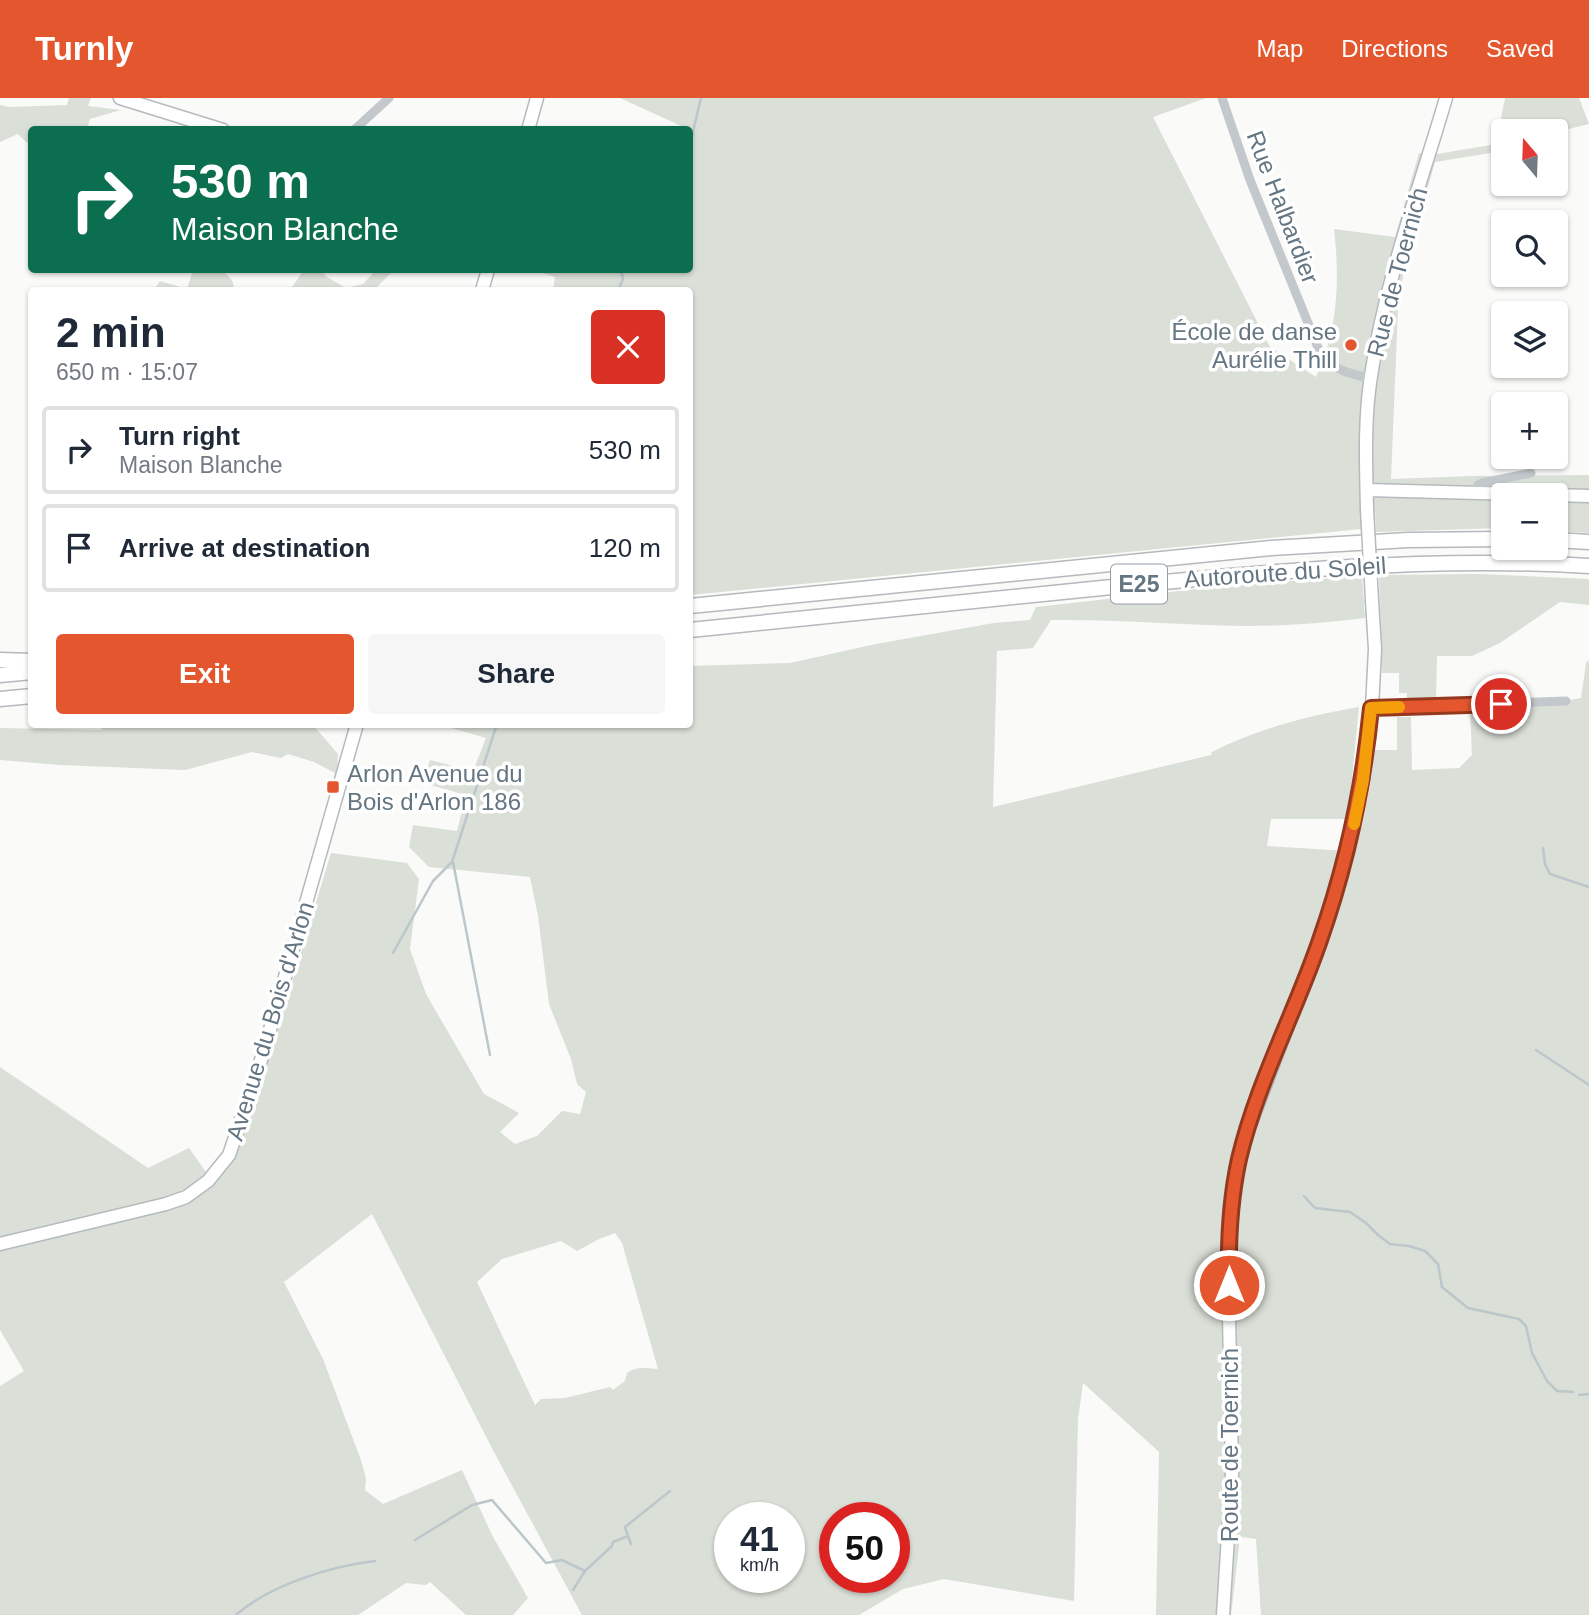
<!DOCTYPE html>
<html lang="en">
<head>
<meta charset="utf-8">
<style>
	:root { --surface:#fff; --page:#f6f6f7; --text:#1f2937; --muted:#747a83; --line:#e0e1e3; --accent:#e4572e }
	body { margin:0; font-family:Arial,sans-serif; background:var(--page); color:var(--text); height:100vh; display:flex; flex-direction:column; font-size:26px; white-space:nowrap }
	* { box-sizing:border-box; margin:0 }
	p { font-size:23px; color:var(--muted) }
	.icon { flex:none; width:38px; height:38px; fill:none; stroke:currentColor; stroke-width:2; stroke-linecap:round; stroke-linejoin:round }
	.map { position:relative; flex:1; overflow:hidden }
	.sheet { position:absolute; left:28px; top:189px; width:665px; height:441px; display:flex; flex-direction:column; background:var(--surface); border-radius:7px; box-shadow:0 2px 5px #0004 }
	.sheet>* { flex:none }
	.guide { position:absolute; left:28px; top:28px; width:665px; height:147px; border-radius:7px; box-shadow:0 2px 5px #0004; background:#0b6e4f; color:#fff; overflow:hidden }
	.needle { width:46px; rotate:341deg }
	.tools { position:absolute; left:1491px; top:21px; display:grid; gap:14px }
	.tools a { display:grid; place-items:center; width:77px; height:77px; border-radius:7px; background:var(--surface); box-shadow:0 2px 5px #0004; font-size:35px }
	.speed { position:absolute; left:714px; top:1404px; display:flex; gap:14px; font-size:35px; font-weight:700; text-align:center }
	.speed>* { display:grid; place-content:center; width:91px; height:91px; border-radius:50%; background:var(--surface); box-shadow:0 2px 5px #0004; line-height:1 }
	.speed small { font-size:18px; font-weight:400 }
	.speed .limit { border:10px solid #d22; background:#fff; color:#111 }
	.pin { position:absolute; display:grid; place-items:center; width:60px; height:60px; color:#fff; margin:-30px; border:4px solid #fff; border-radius:50%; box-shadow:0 2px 7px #0007 }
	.me { position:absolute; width:77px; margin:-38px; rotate:0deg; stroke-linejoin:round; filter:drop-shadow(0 0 5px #0008) }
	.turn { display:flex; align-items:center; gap:24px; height:147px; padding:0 28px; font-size:32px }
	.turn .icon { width:91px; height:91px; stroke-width:2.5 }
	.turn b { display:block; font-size:49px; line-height:60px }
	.round { display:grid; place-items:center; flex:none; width:74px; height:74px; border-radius:7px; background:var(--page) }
	.headline { display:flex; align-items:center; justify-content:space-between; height:119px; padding:0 28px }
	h1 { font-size:42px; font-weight:600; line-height:52px }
	.cta { display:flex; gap:14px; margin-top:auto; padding:14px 28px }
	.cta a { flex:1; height:80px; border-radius:7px; background:var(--accent); color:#fff; font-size:28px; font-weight:600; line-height:80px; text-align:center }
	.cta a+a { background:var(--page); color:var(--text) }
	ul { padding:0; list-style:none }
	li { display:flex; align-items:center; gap:21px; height:88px; margin:0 14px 10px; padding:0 14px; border:4px solid var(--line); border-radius:7px }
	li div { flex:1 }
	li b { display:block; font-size:26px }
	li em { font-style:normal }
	header { display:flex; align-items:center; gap:42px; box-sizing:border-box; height:98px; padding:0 35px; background:var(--accent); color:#fff }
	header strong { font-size:33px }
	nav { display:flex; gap:38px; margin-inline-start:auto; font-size:24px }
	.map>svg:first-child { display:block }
</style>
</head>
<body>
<header>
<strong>Turnly</strong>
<nav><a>Map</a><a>Directions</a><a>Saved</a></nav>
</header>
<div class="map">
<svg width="1589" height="1517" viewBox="0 0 1589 1517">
	<rect width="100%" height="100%" fill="#fafaf8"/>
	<path fill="#dadfd7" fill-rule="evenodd" d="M69,0H91L88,8L121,12L90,21L87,31L32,32L31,39L27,45L18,36L0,44V7L10,9L67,7Z
		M620,0H1206L1153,19L1270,249L1316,279C1338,232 1340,182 1334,131L1395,139L1419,55L1437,56L1503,45V53L1435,64L1403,178L1398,210L1391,381L1472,378L1589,377V435L1556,433V397H1503V430L1376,434L1375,412H1361V431L690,497V192H553L555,179L533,172H690V32Z
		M1505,0H1579L1589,26L1556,34L1518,33L1501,20Z
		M193,172H222L232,182L235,192H154L160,183L187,191Z
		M304,172H320L327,179L346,190L363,186L376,172H394L374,192H290Z
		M1480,476L1589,481V507L1560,504L1500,545L1472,558H1437L1436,605H1407V595H1399V575H1382L1379,477Z
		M1362,478L1365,520C1326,525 1286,528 1246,528C1181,527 1117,521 1051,522L1033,550L997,553L993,709L1211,657L1212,654C1259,630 1308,618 1359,609L1348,721H1271L1267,748L1348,753L1291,915L1284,913L1237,1040L1250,1052L1260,1018C1306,898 1359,780 1375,652H1397V619H1411L1412,672L1459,670L1472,657L1470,611L1537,608L1581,600L1586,565L1589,562V1517H1261L1256,1441L1240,1439L1231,1517H1156L1159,1354L1083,1285L1078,1321L1074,1503L944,1481L903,1491L859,1517H582L495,1356L372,1116L284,1184L323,1261L362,1365L366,1381L365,1392L383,1406L462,1372L492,1437L528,1500L513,1517H466L430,1484L426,1487L406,1485L358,1517H0V1288L24,1273L0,1232V1153L128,1121L191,1103L214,1086L235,1061L261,987L331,755L407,765L419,781L410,851L426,896L484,996L519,1015L500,1034L515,1046L537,1038L562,1013L580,1016L586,994L577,986L571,961L549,906L538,818L530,779L429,769L409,749L413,727L457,733L466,697L423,685L430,662L473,673L486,640L441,627L690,626V568L790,565L876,546L994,525L1030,522L1036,509L1223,488ZM615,1135L622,1145L658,1271C646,1270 637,1268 627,1275L625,1283L613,1292L610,1289L565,1300L541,1301L535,1307L477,1184L502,1161L561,1143L577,1153L599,1141ZM730,1419H789V1479H730ZM835,1419H894V1479H835Z
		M105,626L313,627L338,656L337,676L314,664L288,656L281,660L252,654L185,672L60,667L0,662V630L101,632Z
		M0,969L148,1070L189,1050L208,1077L170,1099L0,1140Z"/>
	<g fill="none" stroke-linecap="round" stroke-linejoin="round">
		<path stroke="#bbc7cb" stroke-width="2.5" d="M690,46L701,0
			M618,192L623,181L621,172
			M1543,750L1545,766L1550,776L1589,789
			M453,764L490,957
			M393,855L433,783L452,764L497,626
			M1536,952L1589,987
			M1304,1098L1315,1110L1350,1114L1366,1125L1378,1137L1390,1146L1409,1148L1425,1153L1438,1166L1442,1189L1468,1210L1519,1221L1526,1228L1532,1255L1547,1283L1557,1293L1573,1294
			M1579,1297L1589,1296
			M628,1438L631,1446
			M415,1442L472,1407L492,1402L546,1465L562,1462L585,1473L612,1448L613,1444L628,1438L625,1429L670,1393
			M573,1492L585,1473
			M236,1517C270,1487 331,1468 375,1463"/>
		<defs>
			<path id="major" d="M120,0L223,32
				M528,32L537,0
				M482,192L488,172
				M1367,392L1589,398
				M1367,411C1366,367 1364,322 1371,278C1385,183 1419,92 1446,0
				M0,1146L166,1106L186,1099L208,1083L229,1057L263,956L357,626
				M1223,1517L1232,1376L1228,1163L1232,1099L1244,1043L1320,843L1348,753L1363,682L1372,610L1375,551L1372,503"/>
			<path id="highway" d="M1556,442L1589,444
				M690,508L1271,450L1408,442L1503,441
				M690,532C827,518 964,504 1102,490C1264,474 1426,458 1589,468
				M0,562L32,563
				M0,577L32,574
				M0,601L32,598"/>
		</defs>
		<use href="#major" stroke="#b5babe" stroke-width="15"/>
		<use href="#highway" stroke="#b4b9bd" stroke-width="17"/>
		<path stroke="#c3c8cc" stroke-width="9" d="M1222,0L1250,82L1321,257C1336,273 1350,276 1370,280
			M354,32L389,0
			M1475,395L1478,387L1482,385L1531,375
			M1372,610L1566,603"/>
		<use href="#major" stroke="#fff" stroke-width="12"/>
		<use href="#highway" stroke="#fff" stroke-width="14"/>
		<defs>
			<path id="major-bridge" d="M1367,411L1372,503"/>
		</defs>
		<use href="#major-bridge" stroke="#b5babe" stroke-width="15" stroke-linecap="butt"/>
		<use href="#major-bridge" stroke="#fff" stroke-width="12"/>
	</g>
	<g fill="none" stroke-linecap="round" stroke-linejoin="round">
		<defs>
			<path id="route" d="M1229,1187C1228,1145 1230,1102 1239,1061C1257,985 1295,915 1320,842C1347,765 1363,691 1371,610L1501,606"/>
		</defs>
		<use href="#route" stroke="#94391e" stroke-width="18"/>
		<use href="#route" stroke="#e4572e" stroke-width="12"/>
		<path stroke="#f59e0b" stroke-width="12" d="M1354,726L1363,682L1371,610L1399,609"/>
	</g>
	<g fill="#e4572e" stroke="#fff" stroke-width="2.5">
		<circle cx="1351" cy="247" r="7"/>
		<rect x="326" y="682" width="14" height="14" rx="3.5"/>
	</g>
	<g text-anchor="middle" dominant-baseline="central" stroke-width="7" stroke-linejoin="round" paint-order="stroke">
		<rect fill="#fff" stroke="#939fa8" stroke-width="2" x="1111" y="466.5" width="56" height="39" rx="5"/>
		<g font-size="23" font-weight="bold" fill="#657683">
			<text x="1139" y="486">E25</text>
		</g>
		<g font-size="24" fill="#657683" stroke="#fff">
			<text transform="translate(1283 109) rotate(69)">Rue Halbardier</text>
			<text transform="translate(1397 174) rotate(-75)">Rue de Toernich</text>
			<text transform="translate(1285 474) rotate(-4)">Autoroute du Soleil</text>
			<text transform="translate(270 923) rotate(-73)">Avenue du Bois d'Arlon</text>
			<text transform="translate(1229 1347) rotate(-90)">Route de Toernich</text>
		</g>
		<g font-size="24" fill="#657683" stroke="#fff" text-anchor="end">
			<text x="1337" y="233">École de danse<tspan x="1337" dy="28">Aurélie Thill</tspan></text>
			<text x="347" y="675" text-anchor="start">Arlon Avenue du<tspan x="347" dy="28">Bois d'Arlon 186</tspan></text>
		</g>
	</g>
</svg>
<div class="tools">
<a><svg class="needle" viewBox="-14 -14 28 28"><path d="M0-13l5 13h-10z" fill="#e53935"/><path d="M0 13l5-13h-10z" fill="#747a83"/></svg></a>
<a><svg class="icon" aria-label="search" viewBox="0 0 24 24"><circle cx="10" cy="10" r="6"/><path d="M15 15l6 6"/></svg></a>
<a><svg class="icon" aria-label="layers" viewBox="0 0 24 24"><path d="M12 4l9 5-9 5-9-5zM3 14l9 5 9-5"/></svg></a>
<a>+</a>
<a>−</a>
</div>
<div class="speed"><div>41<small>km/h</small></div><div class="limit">50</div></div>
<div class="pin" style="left:1501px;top:606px;background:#d93025"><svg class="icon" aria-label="arrive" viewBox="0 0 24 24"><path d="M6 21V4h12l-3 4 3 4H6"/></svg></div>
<svg class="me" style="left:1229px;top:1187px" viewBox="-20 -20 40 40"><circle r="17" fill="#e4572e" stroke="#fff" stroke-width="3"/><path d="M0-11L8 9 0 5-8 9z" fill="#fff"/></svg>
<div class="guide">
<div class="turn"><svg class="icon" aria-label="right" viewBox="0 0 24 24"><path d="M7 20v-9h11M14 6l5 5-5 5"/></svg><div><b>530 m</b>Maison Blanche</div></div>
</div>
<section class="sheet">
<div class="headline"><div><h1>2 min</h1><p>650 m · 15:07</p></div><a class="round" style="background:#d93025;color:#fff"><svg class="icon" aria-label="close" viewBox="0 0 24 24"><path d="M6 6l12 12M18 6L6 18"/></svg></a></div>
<ul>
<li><svg class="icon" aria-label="right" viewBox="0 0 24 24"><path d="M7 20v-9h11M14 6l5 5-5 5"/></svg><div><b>Turn right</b><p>Maison Blanche</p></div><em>530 m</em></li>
<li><svg class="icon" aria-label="arrive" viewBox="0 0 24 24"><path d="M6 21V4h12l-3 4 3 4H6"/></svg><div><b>Arrive at destination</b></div><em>120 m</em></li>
</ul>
<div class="cta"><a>Exit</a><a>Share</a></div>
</section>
</div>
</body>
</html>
